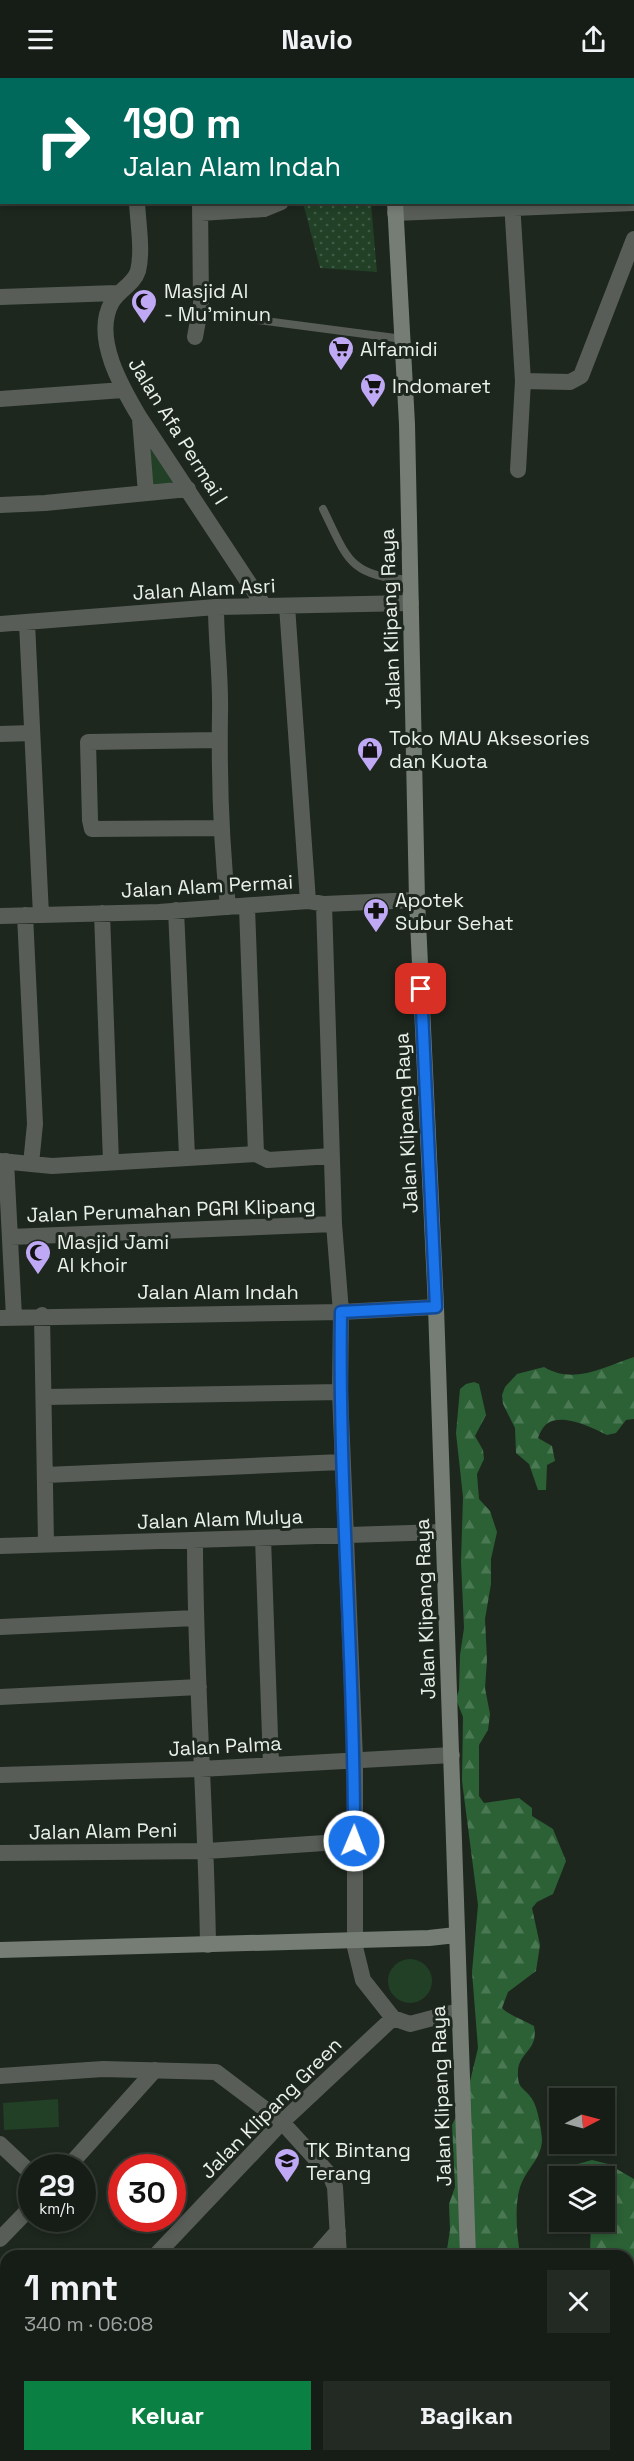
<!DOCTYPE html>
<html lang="id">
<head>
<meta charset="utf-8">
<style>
	:root { --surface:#161d16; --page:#232a23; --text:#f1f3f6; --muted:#9ea2a1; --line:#353b35; --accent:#0b8043 }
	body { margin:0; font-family:"Space Grotesk",sans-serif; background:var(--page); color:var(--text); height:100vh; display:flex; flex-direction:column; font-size:22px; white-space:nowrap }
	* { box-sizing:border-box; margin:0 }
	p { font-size:20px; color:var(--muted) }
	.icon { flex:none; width:33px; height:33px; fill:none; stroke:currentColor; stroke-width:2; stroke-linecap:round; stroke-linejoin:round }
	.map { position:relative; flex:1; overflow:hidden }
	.drawer { position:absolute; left:0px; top:2172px; width:634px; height:212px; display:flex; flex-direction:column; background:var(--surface); border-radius:18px 18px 0 0; box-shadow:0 3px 9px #0003,0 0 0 2px var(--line) }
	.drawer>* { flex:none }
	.top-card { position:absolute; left:0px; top:0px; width:634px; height:126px; box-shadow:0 3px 9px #0003,0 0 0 2px var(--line); background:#00695c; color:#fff; overflow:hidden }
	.needle { width:39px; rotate:84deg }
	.fabs { position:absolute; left:549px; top:2010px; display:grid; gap:12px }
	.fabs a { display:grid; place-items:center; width:66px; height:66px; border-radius:0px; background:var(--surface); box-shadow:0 3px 9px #0003,0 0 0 2px var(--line); font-size:30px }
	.speed { position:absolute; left:18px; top:2076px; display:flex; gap:12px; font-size:30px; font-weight:700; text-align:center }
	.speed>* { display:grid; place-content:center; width:78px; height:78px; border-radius:50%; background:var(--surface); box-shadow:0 3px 9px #0003,0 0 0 2px var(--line); line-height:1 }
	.speed small { font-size:15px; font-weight:400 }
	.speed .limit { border:9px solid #d22; background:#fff; color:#111 }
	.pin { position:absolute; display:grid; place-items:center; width:51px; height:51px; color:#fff; margin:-26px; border-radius:12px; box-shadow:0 3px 9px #0006 }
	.me { position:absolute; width:66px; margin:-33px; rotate:1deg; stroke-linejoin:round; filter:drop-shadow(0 0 4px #0008) }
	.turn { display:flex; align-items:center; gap:21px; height:126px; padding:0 24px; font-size:27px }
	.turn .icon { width:78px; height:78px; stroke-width:2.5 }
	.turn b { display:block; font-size:42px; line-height:51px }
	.round { display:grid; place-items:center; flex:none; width:63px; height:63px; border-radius:0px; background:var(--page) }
	.summary { display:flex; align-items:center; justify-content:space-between; height:102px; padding:0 24px }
	h1 { font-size:36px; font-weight:800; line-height:45px }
	.button { display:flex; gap:12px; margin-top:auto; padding:12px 24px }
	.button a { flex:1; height:69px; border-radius:0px; background:var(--accent); color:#fff; font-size:24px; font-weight:800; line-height:69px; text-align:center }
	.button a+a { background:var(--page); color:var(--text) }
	header { display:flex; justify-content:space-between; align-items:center; height:78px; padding:0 24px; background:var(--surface); font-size:27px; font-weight:800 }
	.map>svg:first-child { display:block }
</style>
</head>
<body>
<header><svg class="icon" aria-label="menu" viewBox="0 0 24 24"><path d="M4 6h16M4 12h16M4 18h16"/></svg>Navio<svg class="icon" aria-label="share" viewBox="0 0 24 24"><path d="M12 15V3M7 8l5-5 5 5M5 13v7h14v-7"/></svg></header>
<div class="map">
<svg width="634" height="2383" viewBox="0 0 634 2383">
	<defs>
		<pattern id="grass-dots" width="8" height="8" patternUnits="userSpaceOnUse" patternTransform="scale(1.5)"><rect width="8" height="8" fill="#214026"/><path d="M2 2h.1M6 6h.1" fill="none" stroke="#415c46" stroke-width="1.8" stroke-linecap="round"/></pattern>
		<pattern id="forest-firs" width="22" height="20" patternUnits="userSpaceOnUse" patternTransform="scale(1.5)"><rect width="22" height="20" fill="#2b6135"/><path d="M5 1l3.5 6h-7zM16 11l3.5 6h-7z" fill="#4a7852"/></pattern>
	</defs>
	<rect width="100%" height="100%" fill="#1d271e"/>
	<path fill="url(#grass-dots)" d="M303,125H371L377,194L320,190Z"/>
	<path fill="url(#forest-firs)" d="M634,1279V1341L626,1342L616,1355L607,1357C594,1350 563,1335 548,1345C543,1348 540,1355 538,1360L552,1368L555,1383L547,1387L546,1412H538L529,1386L516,1375L515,1350L503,1326L502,1317L505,1309L517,1296L544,1289C574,1307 603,1289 634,1279Z
		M474,1304L479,1306L486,1337L475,1358L483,1372L484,1381L477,1396L479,1421L490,1433L497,1454L491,1481V1506L485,1541L487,1582L485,1610L490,1636L488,1652L479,1667V1718L484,1725L519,1720L532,1730V1738L553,1751L566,1783L553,1816L537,1824L532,1830L540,1867L536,1893L508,1914L502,1930C510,1938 524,1942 534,1948C539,1973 518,1974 518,1994C517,2012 525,2009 532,2021C538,2030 541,2050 542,2061C542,2078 530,2088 523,2102C513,2120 517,2157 520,2176L524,2178H446L450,2152L449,2126L455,2109L452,2047L467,2016L478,1970L472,1894L478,1827L462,1703L463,1639L456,1621L459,1612L460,1577L464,1550L461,1484L463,1419L456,1355L460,1311L466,1306Z
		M592,2082L608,2086L634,2101V2383H352L366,2378H628V2178H580L590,2175L591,2144H604V2098H568L567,2094L574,2087Z
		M0,2307L6,2309V2378H211L223,2383H0Z"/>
	<path fill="#214026" d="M145,355L179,407L150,408Z
		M388 1903a22 22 0 1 1 44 0a22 22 0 1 1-44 0Z
		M58,2021L59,2049L4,2052L3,2025Z"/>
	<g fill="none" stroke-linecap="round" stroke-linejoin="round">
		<path stroke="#69716a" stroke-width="3" stroke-dasharray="6 3" stroke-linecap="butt" d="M628,2220L634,2218"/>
		<path stroke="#585d58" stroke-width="8" d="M228,238L403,261
			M323,431C348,482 349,498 410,502"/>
		<path stroke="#585d58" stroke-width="16" d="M23,0V2
			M104,0V2
			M196,0V2
			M511,0V2
			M255,2L285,0
			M633,15H634
			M0,16H2
			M0,118H2
			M137,124C138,146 143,173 138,193C134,206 118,213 112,224C92,259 122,310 140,340L264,528
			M512,124L523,303L518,392
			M200,135L264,131L281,124
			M395,135L634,125
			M0,219L117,215
			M195,259L201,226L200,124
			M523,303L570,304L581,298L634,161
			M0,321L123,312
			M140,341L146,415
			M0,427L45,425L188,411
			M287,528L308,823
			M216,529C216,564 221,600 220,635C219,700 221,764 228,829
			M27,545L41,837
			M0,546L216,529L411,525
			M0,656L32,655
			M218,662L88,664L90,742L92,751L222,750
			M247,829L256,1076
			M176,832L187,1078
			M102,835L111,1084
			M25,837L35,1046L31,1086
			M0,838L159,834L308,823L324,826L417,822
			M0,1083L52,1088L256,1076L268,1082L332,1078
			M6,1083L14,1239
			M10,1159L334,1146
			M42,1237L46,1466
			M0,1240L341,1234L436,1229
			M45,1319L340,1314
			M46,1397L342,1384
			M263,1460L271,1687
			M195,1462C195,1597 206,1732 208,1867
			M0,1468L442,1454
			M0,1549L195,1540
			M0,1619L199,1609
			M0,1697L200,1691L452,1677
			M0,1775L207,1773L354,1763
			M393,1940L410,1946L459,1933
			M0,1998L103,1991L216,1994L282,2044L330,2097L335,2109L339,2178
			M0,2066L32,2096
			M67,2090L155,1992
			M0,2161L32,2128
			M155,2178L282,2044L393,1940L363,1902L355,1869V1681L340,1314L341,1234L334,1146L324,826
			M316,2178L338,2153
			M0,2233L6,2238
			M0,2256L6,2255
			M228,2378L238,2383
			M264,2383L270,2378
			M291,2383L316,2378"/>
		<path stroke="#757d75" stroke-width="16" d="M389,0V2
			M395,124L407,346L417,822L436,1229L468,2178
			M0,1872L429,1860L456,1857
			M474,2378V2383"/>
	</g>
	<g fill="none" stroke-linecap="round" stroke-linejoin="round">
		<defs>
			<path id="route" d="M354,1763C355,1587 338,1411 341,1234L436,1229L421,911"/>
		</defs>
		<use href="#route" stroke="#114b97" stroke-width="15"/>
		<use href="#route" stroke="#1a73e8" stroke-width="10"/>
	</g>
	<defs>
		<symbol id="mosque-pin" viewBox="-11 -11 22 30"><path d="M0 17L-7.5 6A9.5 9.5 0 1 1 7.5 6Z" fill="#bfa8f4" stroke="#1d271e"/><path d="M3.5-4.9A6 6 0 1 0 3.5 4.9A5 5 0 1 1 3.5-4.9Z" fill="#111"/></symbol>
		<symbol id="supermarket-pin" viewBox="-11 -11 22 30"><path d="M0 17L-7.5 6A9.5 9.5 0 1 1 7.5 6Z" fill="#bfa8f4" stroke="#1d271e"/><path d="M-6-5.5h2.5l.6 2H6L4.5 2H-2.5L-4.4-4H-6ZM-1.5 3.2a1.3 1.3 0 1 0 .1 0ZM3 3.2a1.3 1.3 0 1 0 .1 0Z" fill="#111"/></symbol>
		<symbol id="shop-pin" viewBox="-11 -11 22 30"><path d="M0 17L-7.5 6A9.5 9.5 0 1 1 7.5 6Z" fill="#bfa8f4" stroke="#1d271e"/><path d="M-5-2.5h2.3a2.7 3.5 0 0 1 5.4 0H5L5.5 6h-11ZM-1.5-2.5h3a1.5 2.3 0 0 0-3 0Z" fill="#111"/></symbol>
		<symbol id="pharmacy-pin" viewBox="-11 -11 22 30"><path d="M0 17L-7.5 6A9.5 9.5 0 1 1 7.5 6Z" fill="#bfa8f4" stroke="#1d271e"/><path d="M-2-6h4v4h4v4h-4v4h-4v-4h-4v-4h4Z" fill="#111"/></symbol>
		<symbol id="school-pin" viewBox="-11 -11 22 30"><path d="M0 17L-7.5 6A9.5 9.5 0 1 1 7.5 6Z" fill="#bfa8f4" stroke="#1d271e"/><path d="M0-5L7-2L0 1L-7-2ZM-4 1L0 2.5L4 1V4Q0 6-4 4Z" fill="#111"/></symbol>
	</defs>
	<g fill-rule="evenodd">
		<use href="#mosque-pin" x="129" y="209" width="30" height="40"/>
		<use href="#supermarket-pin" x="326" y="256" width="30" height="40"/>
		<use href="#supermarket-pin" x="358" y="293" width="30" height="40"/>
		<use href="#shop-pin" x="355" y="657" width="30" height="40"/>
		<use href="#pharmacy-pin" x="361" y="818" width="30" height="40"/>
		<use href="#mosque-pin" x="23" y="1160" width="30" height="40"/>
		<use href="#school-pin" x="272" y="2068" width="30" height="40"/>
	</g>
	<g text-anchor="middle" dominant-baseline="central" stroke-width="6" stroke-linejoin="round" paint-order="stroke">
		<g font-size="20" fill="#e9f0ea" stroke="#1d271e" text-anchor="start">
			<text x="164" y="213">Masjid Al<tspan x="164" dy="23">- Mu'minun</tspan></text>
			<text x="360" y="271">Alfamidi</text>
			<text x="392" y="308">Indomaret</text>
			<text x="389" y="660">Toko MAU Aksesories<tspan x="389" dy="23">dan Kuota</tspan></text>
			<text x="395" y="822">Apotek<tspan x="395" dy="23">Subur Sehat</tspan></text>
			<text x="57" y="1164">Masjid Jami<tspan x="57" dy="23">Al khoir</tspan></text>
			<text x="306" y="2072">TK Bintang<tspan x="306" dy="23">Terang</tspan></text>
		</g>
		<g font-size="20" fill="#e9f0ea" stroke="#1d271e">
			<text transform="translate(178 353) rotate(58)">Jalan Afa Permai I</text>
			<text transform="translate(204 511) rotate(-3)">Jalan Alam Asri</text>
			<text transform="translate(390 541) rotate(-92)">Jalan Klipang Raya</text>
			<text transform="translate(207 808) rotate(-3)">Jalan Alam Permai</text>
			<text transform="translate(406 1045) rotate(-93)">Jalan Klipang Raya</text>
			<text transform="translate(171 1132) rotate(-2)">Jalan Perumahan PGRI Klipang</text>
			<text x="218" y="1214">Jalan Alam Indah</text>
			<text transform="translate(220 1441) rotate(-2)">Jalan Alam Mulya</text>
			<text transform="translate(425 1531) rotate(-92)">Jalan Klipang Raya</text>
			<text transform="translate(225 1668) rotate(-3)">Jalan Palma</text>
			<text transform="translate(103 1753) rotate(-1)">Jalan Alam Peni</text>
			<text transform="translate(441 2018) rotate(-92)">Jalan Klipang Raya</text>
			<text transform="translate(271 2030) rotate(-45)">Jalan Klipang Green</text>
		</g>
	</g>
</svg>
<div class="fabs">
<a><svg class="needle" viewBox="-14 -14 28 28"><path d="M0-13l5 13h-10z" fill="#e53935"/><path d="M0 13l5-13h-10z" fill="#9ea2a1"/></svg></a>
<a><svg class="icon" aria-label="layers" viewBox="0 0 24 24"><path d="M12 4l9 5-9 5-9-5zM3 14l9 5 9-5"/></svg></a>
</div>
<div class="speed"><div>29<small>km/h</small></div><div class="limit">30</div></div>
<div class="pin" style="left:421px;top:911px;background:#d93025"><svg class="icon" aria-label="arrive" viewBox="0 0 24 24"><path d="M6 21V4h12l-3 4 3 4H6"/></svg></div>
<svg class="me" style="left:354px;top:1763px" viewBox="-20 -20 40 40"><circle r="17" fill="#1a73e8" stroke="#fff" stroke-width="3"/><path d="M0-11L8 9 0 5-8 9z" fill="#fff"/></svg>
<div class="top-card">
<div class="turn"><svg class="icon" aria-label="right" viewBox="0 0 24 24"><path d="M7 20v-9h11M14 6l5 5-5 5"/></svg><div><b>190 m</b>Jalan Alam Indah</div></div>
</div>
<section class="drawer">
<div class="summary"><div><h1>1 mnt</h1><p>340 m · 06:08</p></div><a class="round"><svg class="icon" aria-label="close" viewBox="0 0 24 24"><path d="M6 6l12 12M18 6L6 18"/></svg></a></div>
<div class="button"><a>Keluar</a><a>Bagikan</a></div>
</section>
</div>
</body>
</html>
